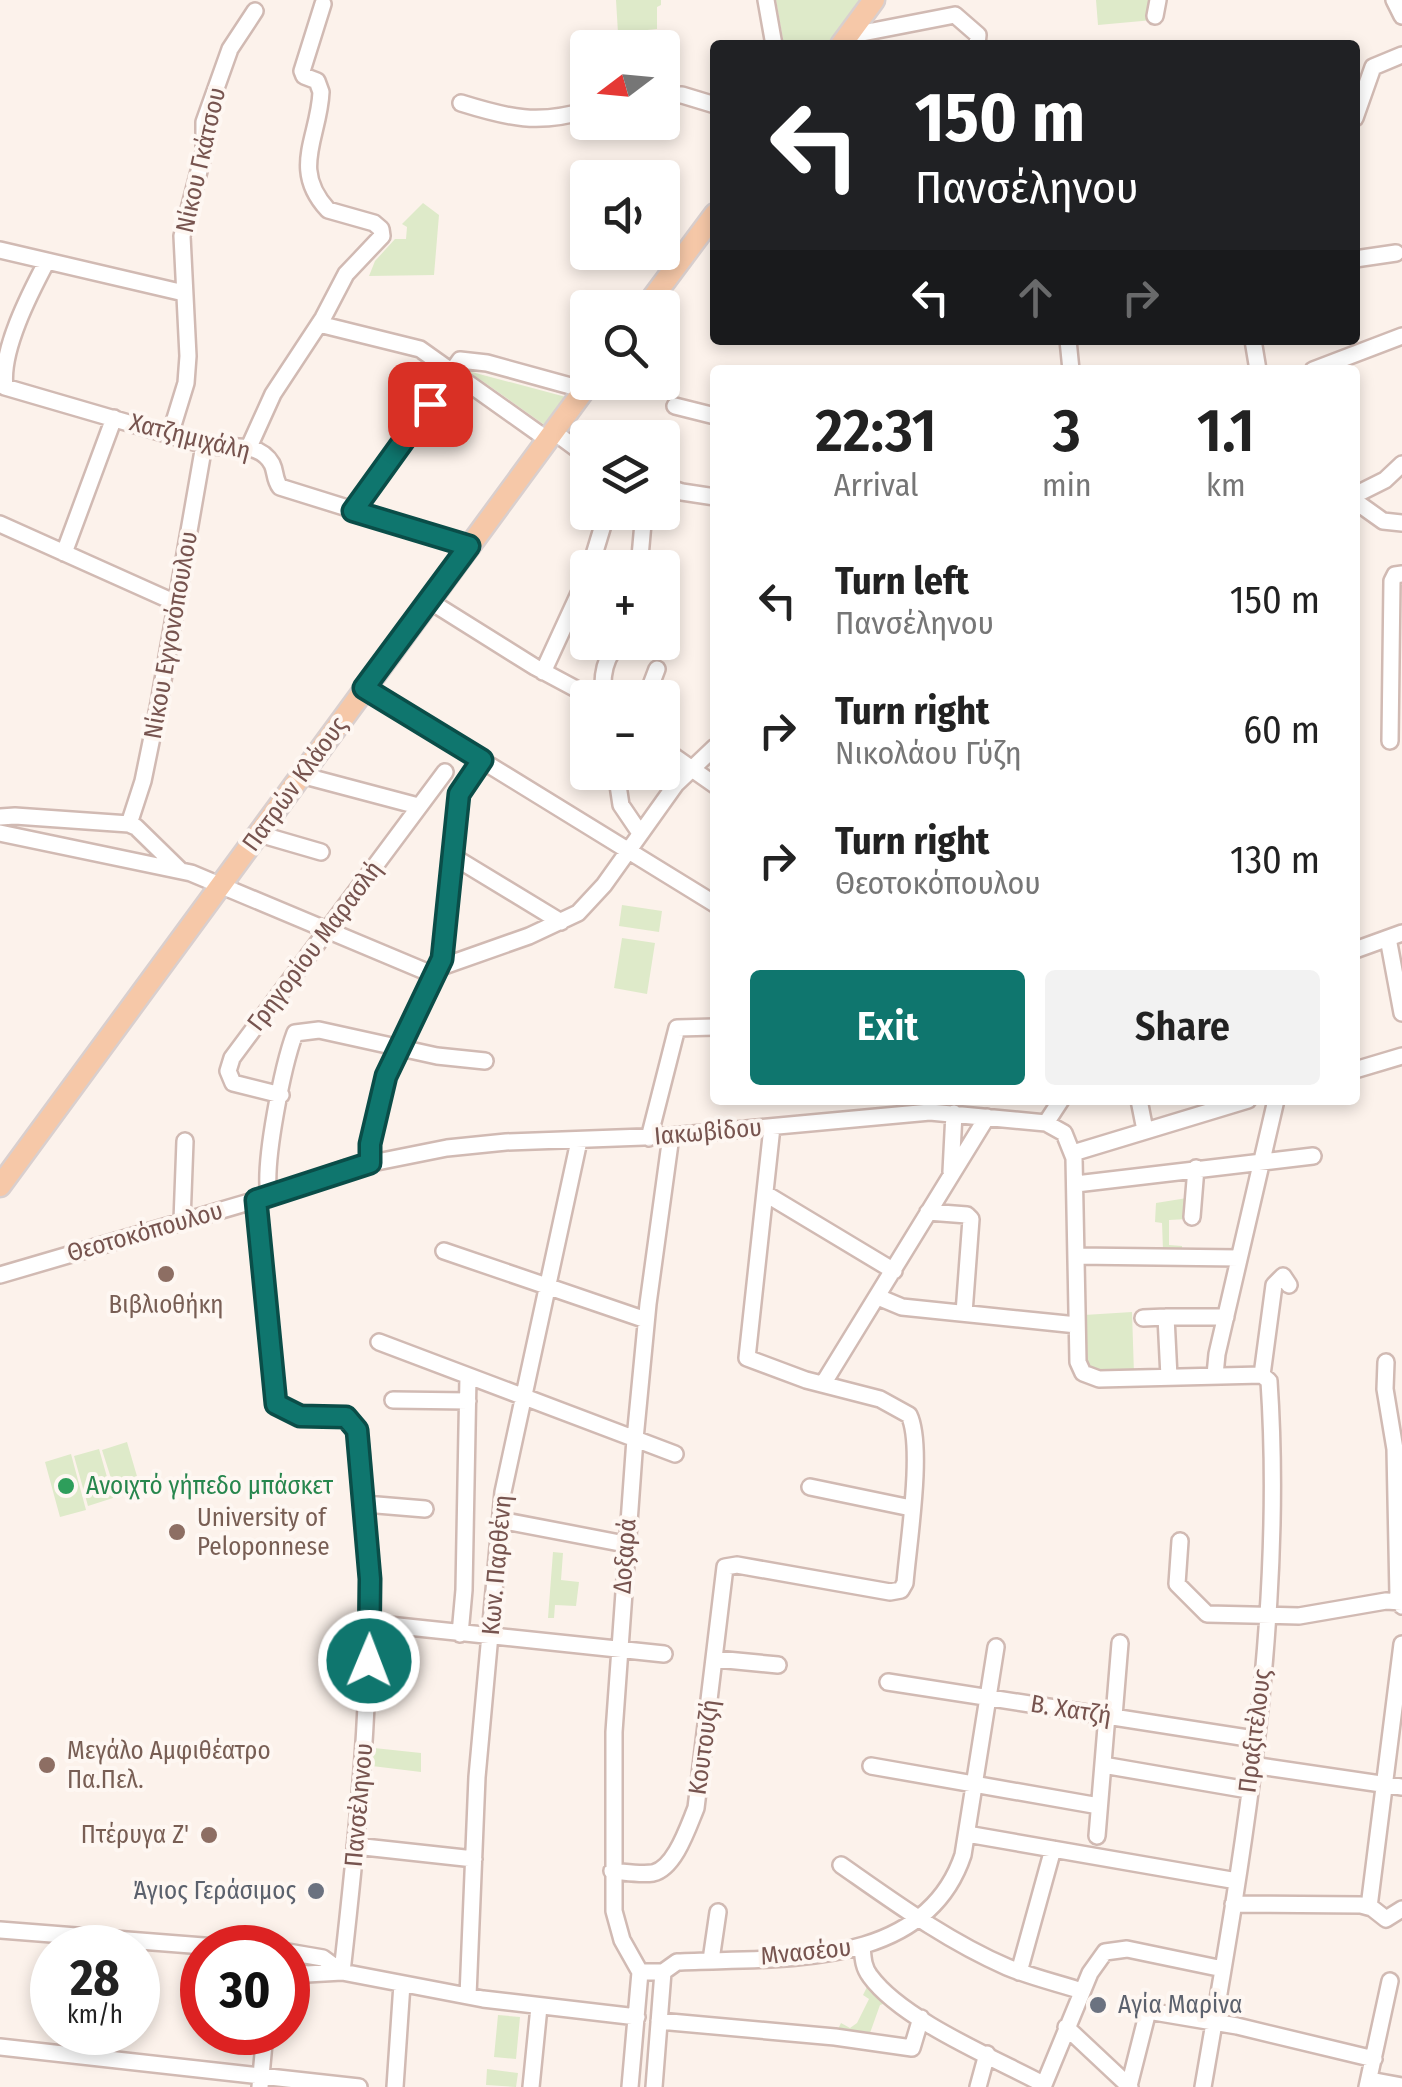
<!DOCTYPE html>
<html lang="en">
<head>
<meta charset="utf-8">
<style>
	:root { --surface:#fff; --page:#f2f2f2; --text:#222; --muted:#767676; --accent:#0f766e }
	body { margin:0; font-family:"Fira Sans Condensed",sans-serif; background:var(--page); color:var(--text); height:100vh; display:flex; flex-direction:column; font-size:38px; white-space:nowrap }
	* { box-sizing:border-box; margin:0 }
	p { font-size:32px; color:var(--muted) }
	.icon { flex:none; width:55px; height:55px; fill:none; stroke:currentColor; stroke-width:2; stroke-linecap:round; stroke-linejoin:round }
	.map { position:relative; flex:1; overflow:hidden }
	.panel { position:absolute; left:710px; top:365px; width:650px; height:740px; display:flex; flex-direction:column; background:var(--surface); border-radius:10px; box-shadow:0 5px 15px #0003 }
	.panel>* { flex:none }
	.banner { position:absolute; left:710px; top:40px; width:650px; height:305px; border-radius:10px; box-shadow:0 5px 15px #0003; background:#202124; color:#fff; overflow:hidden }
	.needle { width:65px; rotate:254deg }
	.buttons { position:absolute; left:570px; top:30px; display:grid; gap:20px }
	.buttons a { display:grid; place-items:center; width:110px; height:110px; border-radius:10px; background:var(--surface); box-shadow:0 5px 15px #0003; font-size:50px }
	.speed { position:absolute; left:30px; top:1925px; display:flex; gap:20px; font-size:50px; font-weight:700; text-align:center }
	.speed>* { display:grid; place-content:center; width:130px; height:130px; border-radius:50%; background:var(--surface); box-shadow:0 5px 15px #0003; line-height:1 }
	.speed small { font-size:25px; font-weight:400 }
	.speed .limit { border:15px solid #d22; background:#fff; color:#111 }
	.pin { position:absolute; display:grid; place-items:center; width:85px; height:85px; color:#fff; margin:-42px; border-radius:20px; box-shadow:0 5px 15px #0006 }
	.me { position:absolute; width:110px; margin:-55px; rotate:1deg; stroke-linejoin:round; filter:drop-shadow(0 0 8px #0008) }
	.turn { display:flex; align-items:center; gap:35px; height:210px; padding:0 40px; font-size:45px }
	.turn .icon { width:130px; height:130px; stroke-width:2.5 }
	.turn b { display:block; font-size:70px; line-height:85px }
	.lanes { display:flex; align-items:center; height:95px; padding:0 40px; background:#0003; justify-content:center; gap:50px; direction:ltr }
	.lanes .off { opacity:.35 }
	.eta { display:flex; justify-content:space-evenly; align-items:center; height:170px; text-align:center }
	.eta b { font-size:60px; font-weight:600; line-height:70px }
	.button { display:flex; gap:20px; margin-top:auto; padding:20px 40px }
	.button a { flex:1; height:115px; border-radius:10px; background:var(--accent); color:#fff; font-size:40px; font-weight:600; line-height:115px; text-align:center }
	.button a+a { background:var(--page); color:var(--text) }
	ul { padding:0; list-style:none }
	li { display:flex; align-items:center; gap:30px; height:130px; padding:0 40px }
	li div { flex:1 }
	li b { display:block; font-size:38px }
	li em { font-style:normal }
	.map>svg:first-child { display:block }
</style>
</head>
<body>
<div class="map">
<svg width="1402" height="2087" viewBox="0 0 1402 2087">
	<rect width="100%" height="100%" fill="#fcf2eb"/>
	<path fill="#deeac9" d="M616,0H661V5L657,7V29L618,33Z
		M776,0H864L832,45H784Z
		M1096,0H1155L1153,20L1098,25Z
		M423,203L439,215L434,275L369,276L375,261L395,239H406L407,227L402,224Z
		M468,371L566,397L546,426Z
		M622,905L662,911L659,932L619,926Z
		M622,938L655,943L647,994L614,988Z
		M1187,1198V1219L1169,1220V1245L1182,1246V1251L1163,1250L1162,1223L1155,1222L1156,1203Z
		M1132,1312L1134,1374L1093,1372L1085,1360L1084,1315Z
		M127,1442L141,1490L117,1497L102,1450Z
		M99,1449L113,1498L88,1506L74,1456Z
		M71,1454L86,1510L60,1517L45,1462Z
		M553,1552L563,1553L561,1580L579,1582L576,1606L555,1605L554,1618H548Z
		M374,1748L421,1753V1772L372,1766Z
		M867,1987L886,2003L880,2005L870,2033L837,2031L841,2023L850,2028L857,2023L869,1999L863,1995Z
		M498,2015L520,2017L516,2059L494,2057Z
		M487,2069L518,2073L516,2087L486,2085Z"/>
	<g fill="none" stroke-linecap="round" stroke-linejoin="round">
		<defs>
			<path id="minor" d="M766,0L774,45
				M1394,0L1402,16
				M1155,16L1158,0
				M847,36L955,15L978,35L977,45
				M662,95H682L715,105
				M461,103C509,118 538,125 588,110
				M1355,118L1373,67L1402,55
				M0,250L184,293
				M1355,259L1396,253
				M47,261C30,293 0,351 5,387L204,445C227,450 258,439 272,464C276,472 274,479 280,487L469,546
				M319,324L420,349L548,440
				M1068,340L1071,370
				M1253,340L1258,370
				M1313,370L1402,336
				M675,406L715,416
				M554,432L588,457
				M170,435L186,383L188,356L182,236L204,152V122L230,49L255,11
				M249,447L273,394L323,318L346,274L382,236L381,229L374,223L328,210C290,169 319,138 321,92L317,81L304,76L302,71L323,4
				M662,485L682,492L715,497
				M1355,495L1385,480L1402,464
				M1355,501L1383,521L1402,523
				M353,511L460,360L487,363L585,390
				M0,524L176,603
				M64,553L114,418
				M590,568L607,512
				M639,568L644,512
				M428,600L535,667L593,698
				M543,672L588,574
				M364,688L715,904
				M604,698C601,678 604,654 622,642
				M646,698L657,669
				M1390,741L1392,581L1395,575L1402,574
				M662,748L715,785
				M616,772L621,805L640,833
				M301,775L418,806
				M0,817L15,816L129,824L136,827L180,870
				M129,824L143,781L159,703L204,445
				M0,833L191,873L427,972L529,936L578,913L604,885L676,784L715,747
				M259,834L321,852
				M454,857L561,922
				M1388,938L1402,1013
				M1355,950L1402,933
				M1355,1070L1402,1056
				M281,1095L233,1083L228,1071L232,1058L445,772
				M1139,1100L1145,1130
				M1046,1123L1061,1100
				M649,1138L677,1028L715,1027
				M1073,1153L1248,1100
				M370,1163V1143L387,1073L441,959L459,794L482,760
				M951,1172L954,1113
				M1076,1184L1313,1156
				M766,1194L894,1271
				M269,1196C263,1163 283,1065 295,1033L319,1030L437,1056L485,1061
				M256,1200L276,1404C298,1423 342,1407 354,1424C363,1436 362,1475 364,1492C377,1652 360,1812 342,1972
				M928,1212L967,1215L971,1219L964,1313
				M1192,1217L1196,1168
				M182,1221L185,1141
				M444,1251L646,1320
				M1076,1256L1239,1258
				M0,1275L256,1200L347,1168L447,1148L506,1142L671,1136L930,1112L1046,1123L1064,1133L1074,1158L1078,1362L1083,1373L1099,1379L1262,1375
				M878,1297L902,1307L1077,1325
				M1143,1318L1166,1317
				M379,1342L675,1454
				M1386,1362L1385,1389L1395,1449L1398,1596L1402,1606
				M1215,1375L1217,1354L1276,1100
				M1262,1375L1274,1285L1283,1276L1289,1285
				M1169,1377L1166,1317H1226
				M823,1384L987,1117
				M393,1400L468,1401
				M810,1487L911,1508
				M365,1504L425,1509
				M500,1520L625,1544
				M1180,1541L1177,1584L1207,1614L1299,1616L1386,1601L1402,1602
				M370,1623L664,1654
				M460,1634L464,1590L468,1376
				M716,1659L778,1665
				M888,1682L1254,1739
				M1114,1716L1120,1643
				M1103,1765L1248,1790
				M1252,1765L1402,1787
				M871,1766L1099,1806
				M967,1834L1237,1881
				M1097,1836L1107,1715
				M355,1846L474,1859
				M841,1865C894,1902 947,1941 1007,1967C1031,1977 1057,1983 1082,1991
				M612,1871C625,1872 640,1875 653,1873C675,1868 688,1827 696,1808L725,1567L737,1565L890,1592L901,1590L905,1583C908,1545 924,1446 909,1415L880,1399L806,1380L747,1358L772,1127
				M1233,1904L1361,1905L1372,1908L1386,1919L1402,1909
				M1369,1907L1402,1644
				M0,1930L229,1948
				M862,1946C863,1957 863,1967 870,1976C902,2020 994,2058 1043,2084
				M288,1952L323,1958L342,1972
				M711,1960L718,1912
				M288,1971L307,1974L342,1972L483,1999L637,2017
				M640,1972L622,1940L614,1911V1732L635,1439L648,1304L671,1136
				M640,1972H663L677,1962C776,1957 924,1972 963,1855L996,1647
				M1019,1972L1053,1849
				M468,1996L477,1777L503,1492L579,1141
				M659,2021L835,2037L912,2048L921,2018
				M1066,2027L1130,2087
				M0,2047L359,2087
				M1369,2080L1402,2086
				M1129,2086L1148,2011L1237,2026L1374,2059
				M260,2087L265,2032
				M395,2087L402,1984
				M531,2087L539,2007
				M630,2087L640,1972
				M654,2087L663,1972
				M978,2087L987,2054
				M1043,2087L1090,1973L1105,1952L1127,1949L1223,1969
				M1203,2087C1243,1855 1285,1617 1269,1381L1262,1375
				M1367,2087L1390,1981"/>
			<path id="major" d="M841,45L874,0
				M645,308L715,214
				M0,1186L590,382"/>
		</defs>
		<use href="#minor" stroke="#d1bab3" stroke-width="20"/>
		<use href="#major" stroke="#d9cfce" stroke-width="25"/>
		<use href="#minor" stroke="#fff" stroke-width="15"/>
		<use href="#major" stroke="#f6c8a8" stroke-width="20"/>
	</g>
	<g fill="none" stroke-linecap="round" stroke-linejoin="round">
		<defs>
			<path id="route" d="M369,1661L370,1579L357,1430L346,1417L300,1416L276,1404L256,1200L370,1163V1144L386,1076L442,959L459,794L482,760L364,688L469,546L353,511L430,404"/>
		</defs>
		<use href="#route" stroke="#0a4d48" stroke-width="25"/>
		<use href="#route" stroke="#0f766e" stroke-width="18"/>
	</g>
	<g fill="#8d6e63" stroke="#fef7f2" stroke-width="4">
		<circle cx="166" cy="1274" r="10"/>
		<circle cx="177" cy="1532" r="10"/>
		<circle cx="47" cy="1765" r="10"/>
		<circle cx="209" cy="1835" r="10"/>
	</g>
	<circle fill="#2e9e5b" stroke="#fef7f2" stroke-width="4" cx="66" cy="1486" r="10"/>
	<g fill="#6b7280" stroke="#fef7f2" stroke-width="4">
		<circle cx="316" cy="1891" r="10"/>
		<circle cx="1098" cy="2005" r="10"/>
	</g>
	<g text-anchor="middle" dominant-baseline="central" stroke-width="8" stroke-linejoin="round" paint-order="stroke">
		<g font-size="25" fill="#77544f" stroke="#fef7f2">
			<text transform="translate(201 160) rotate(-77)">Νίκου Γκάτσου</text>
			<text transform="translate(190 437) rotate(14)">Χατζημιχάλη</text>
			<text transform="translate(171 635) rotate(-80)">Νίκου Εγγονόπουλου</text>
			<text transform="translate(295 784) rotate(-54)">Πατρών Κλάους</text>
			<text transform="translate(315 946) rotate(-53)">Γρηγορίου Μαρασλή</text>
			<text transform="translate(708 1132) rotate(-5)">Ιακωβίδου</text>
			<text transform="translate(145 1232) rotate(-16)">Θεοτοκόπουλου</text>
			<text transform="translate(625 1556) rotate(-86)">Δοξαρά</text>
			<text transform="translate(497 1565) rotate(-85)">Κων. Παρθένη</text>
			<text transform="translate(1071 1710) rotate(9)">Β. Χατζή</text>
			<text transform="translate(1255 1731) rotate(-83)">Πραξιτέλους</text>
			<text transform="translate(704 1747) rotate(-82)">Κουτουζή</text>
			<text transform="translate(359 1805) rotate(-85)">Πανσέληνου</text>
			<text transform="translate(806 1952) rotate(-6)">Μνασέου</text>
		</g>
		<g font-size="25" fill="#785e54" stroke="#fef7f2" text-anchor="start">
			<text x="166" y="1305" text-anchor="middle">Βιβλιοθήκη</text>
			<text x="197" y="1518">University of<tspan x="197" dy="29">Peloponnese</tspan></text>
			<text x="67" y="1751">Μεγάλο Αμφιθέατρο<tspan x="67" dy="29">Πα.Πελ.</tspan></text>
			<text x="189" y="1835" text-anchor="end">Πτέρυγα Ζ'</text>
		</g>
		<g font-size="25" fill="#27864d" stroke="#fef7f2" text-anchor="start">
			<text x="86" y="1486">Ανοιχτό γήπεδο μπάσκετ</text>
		</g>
		<g font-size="25" fill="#5b616d" stroke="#fef7f2" text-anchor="end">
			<text x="296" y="1891">Άγιος Γεράσιμος</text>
			<text x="1118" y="2005" text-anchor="start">Αγία Μαρίνα</text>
		</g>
	</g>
</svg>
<div class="buttons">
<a><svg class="needle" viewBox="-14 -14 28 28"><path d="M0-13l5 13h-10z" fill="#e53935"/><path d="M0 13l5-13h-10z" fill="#767676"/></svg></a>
<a><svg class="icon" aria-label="sound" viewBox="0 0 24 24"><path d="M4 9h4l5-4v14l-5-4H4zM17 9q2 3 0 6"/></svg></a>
<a><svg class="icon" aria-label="search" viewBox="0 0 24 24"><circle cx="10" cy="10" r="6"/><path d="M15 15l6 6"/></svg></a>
<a><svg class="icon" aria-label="layers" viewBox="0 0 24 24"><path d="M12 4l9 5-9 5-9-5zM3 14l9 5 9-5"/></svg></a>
<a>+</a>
<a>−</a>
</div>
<div class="speed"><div>28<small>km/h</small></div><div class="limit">30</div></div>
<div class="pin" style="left:430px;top:404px;background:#d93025"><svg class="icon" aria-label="arrive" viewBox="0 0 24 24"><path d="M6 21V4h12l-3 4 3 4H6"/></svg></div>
<svg class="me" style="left:369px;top:1661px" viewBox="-20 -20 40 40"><circle r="17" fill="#0f766e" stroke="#fff" stroke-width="3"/><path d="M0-11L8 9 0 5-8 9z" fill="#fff"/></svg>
<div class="banner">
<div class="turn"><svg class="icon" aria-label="left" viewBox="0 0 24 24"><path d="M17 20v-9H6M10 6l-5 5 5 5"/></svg><div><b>150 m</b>Πανσέληνου</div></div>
<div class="lanes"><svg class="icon" aria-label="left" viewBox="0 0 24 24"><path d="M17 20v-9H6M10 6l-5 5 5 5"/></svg><svg class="icon off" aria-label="ahead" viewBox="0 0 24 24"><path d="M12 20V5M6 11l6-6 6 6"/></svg><svg class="icon off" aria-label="right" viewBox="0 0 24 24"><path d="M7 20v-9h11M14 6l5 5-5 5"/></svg></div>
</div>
<section class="panel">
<div class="eta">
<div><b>22:31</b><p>Arrival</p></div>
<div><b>3</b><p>min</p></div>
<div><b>1.1</b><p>km</p></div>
</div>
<ul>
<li><svg class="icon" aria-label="left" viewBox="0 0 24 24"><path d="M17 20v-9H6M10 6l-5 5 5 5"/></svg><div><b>Turn left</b><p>Πανσέληνου</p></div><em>150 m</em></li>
<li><svg class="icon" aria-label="right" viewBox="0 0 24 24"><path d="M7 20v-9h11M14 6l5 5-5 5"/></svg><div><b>Turn right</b><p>Νικολάου Γύζη</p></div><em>60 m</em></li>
<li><svg class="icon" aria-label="right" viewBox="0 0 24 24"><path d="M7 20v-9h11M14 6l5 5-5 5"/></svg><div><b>Turn right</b><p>Θεοτοκόπουλου</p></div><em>130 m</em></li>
</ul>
<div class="button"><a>Exit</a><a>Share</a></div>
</section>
</div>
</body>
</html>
